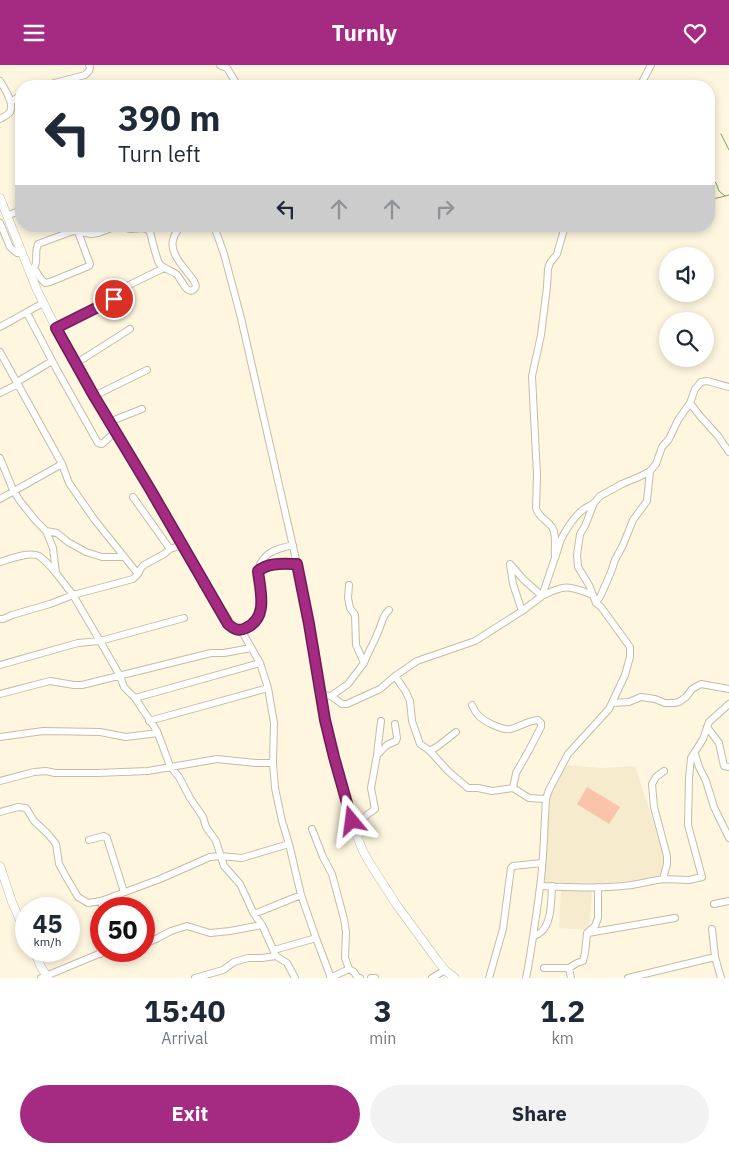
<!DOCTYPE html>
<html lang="en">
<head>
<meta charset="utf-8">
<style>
	:root { --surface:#fff; --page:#f2f2f3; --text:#1f2937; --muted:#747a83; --accent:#a42b81 }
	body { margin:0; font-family:"IBM Plex Sans",sans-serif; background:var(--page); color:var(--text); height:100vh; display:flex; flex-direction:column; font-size:19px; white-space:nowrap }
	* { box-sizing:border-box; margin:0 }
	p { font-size:16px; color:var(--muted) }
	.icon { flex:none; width:28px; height:28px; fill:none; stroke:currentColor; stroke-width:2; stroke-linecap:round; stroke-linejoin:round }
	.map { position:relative; height:913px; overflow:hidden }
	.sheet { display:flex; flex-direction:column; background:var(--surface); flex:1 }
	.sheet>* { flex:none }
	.hud { position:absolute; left:15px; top:15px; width:700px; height:152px; border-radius:20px; box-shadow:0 2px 8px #0003; background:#fff; color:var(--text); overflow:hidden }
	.fabs { position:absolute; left:659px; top:182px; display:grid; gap:10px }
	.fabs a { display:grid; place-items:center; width:55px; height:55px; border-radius:50%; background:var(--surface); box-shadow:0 2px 8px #0003; font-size:25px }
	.speed { position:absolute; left:15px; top:832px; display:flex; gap:10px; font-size:25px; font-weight:700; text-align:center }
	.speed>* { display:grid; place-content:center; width:65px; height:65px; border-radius:50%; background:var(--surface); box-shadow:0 2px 8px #0003; line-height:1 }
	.speed small { font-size:12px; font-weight:400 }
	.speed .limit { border:8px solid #d22; background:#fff; color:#111 }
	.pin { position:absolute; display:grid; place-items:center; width:42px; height:42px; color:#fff; margin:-21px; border:2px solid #fff; border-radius:50%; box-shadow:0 1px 5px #0007 }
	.me { position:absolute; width:55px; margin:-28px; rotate:344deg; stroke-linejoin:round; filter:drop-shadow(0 0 4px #0008) }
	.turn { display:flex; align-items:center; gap:18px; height:105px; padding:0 20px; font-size:22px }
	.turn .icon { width:65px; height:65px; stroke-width:2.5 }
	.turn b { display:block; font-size:35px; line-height:42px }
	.lanes { display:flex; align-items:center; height:48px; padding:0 20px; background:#0003; justify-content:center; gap:25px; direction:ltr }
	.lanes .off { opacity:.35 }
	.eta { display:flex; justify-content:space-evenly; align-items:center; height:85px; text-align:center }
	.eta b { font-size:30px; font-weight:800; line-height:35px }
	.action { display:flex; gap:10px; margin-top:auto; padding:10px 20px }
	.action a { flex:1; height:58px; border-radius:30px; background:var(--accent); color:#fff; font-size:20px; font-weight:800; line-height:58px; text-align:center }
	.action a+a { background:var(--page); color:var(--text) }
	header { display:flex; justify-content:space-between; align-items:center; height:65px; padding:0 20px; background:var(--accent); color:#fff; font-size:22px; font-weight:800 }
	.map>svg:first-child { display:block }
</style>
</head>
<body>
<header><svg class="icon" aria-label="menu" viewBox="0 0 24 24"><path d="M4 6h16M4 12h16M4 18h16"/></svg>Turnly<svg class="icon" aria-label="heart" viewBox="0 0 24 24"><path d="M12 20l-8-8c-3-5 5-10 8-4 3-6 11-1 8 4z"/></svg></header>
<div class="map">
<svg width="729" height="913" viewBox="0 0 729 913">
	<rect width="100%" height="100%" fill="#fef6df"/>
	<path fill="#f6ebcd" d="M567,700L601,703L635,701L665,794L660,812L653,814L578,820L546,819L544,816L549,733L552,724Z
		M561,824H590L592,829L589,865L559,863Z"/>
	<path fill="#fac4aa" d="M587,722L620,742L609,759L577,739Z"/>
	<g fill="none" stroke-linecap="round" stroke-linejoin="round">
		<path stroke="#7ba65d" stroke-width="1" d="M721,69L729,85
			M709,112L716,118L719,126L725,131
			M709,135L729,130"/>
		<defs>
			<path id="minor" d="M220,0L227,3L238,21
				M71,14L72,21
				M0,16C4,23 15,38 10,47C8,50 3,52 0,54
				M43,21L85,10L89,6L90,2L89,0
				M640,21L651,0
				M11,37L21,30
				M7,151L21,145
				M0,158L10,182L17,188H22
				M214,161L224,189L241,253L297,499
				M34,203L41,214L45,218L50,217L89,201L90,199L78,167
				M30,208C41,197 33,191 38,179L73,166L91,169L98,168L117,161L131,164L143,163L148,165L150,167C152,175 156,192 159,198C163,204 171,205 176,209C181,212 187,233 195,223C197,220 195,219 194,216C186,204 167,188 174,172C175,168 179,164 181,161
				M27,248L57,305L98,378L102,379L115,367
				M0,262L43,238
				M56,263L121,231L123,224L127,221L164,203
				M0,287L62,399L69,418L94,454L138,509
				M75,299L130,264
				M17,317L52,296
				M0,328L18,319
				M94,331L147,305
				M690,338L700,351L718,371L729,387
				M109,357L142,344
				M0,393L13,425L20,436L36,456L46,466L53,483L56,508L73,530L100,576L120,611L124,622L135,633L157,666L170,701L179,712L190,733L203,752L206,762L216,776L224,801L240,819L254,849L262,860
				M133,432L170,484
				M0,434L62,399
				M46,466L57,468L68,477L86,487L102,492H124
				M555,491C554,482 557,469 552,462C546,454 538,452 536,443L537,410L532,311L541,270L547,222L548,204L550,198L557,189L565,161
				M0,497C10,494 30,486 39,491C45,495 51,502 56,508
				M510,499L524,515L542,531C566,519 569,521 593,530
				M510,500L513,519L522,546
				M258,505C263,487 276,484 293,480
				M596,538L601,530L611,507L615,495L623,480L633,455L647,436L650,406
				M0,554H3L12,550L50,539L73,530L133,514L138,509L141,503L144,500L164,489L170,484L182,480
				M241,565L260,598L268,623L274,658L273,698L275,723L282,756L289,779L301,830L316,873L331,913
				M364,598C368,587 374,578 378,567C382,559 382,551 389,545
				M0,600L78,578L100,576L184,553
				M395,611L406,627L410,636L412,656L420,679L430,686
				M0,629L50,616L74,620H82L211,588H224L251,583
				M320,630L331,631L342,639H347L380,624L395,611L417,596L475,576L522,546L542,531L558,484C560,472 574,451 584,444C587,442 591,440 594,438
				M331,631L348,619L364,598L356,580L355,550L350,543L348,533L349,520
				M135,633L260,598
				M612,638L629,637L641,632L655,634L665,638H674L679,637L686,632L692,624L701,619L729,624
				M472,640C474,644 475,647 478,650C483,656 503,666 511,664C521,661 527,656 538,655L541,658V662L528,687L516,708L513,723
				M149,656L268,623
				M381,656L377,690L387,680L396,676L397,673L395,659
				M707,662L719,678L724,701L729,702
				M456,667L438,681L430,686L448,706L468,723H478L492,726L513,723L529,733L546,734
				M0,672L43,666L100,667L126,672L158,668
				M695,689L699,702L706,716L714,742L729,773
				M0,716L34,707L46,706L55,708H97L148,706L217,694L256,698H273
				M0,747L18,742L26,743L34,756L48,769L56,779L59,799L65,810L78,832L88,838L101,836L160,814L210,792L220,791L242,793L289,779
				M312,764L323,792L332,809L344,854L346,867L345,893L349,904L354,907L357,912L360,913
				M356,769L361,768C363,763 361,756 365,752C367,749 372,747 375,744L371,723L377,690
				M89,775L104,771L107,773L124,827
				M663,814L689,815L702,812L688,760L689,713L691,693L703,674L709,657L729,639
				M540,821C570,822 601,824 632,820C642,818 652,816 663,814L667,799V791L654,742L652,719L656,712L664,706
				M101,836L103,844
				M714,839L729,836
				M254,849L301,830
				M712,864L715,892
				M588,868L675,853
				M534,871C536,870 539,869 541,867C552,858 551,835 552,821
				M144,879L158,873L171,866L187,861L210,868L230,866L262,860L276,891
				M274,885L316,873
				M100,889L101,879
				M544,903H569
				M41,913L106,886
				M195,913L223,905L234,897L248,893H262L276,891L287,898L295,913
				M330,913L349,904
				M371,913H375
				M432,913L445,905
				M489,913L503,864L511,803L513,801L542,798
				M526,913C532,883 536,852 540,822C544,793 544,763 546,734L549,725L568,689L609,644L625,610L630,592V582L601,542L596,538L589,520L578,502L577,490L580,469L585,461L594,438L600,431L622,419L641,411L650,406L656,399L662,382L669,374L678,355L690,338L695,324L701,317L707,316L729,322
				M571,913L569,903L577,898L583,896L585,888L587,868L595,861L598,853V822
				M628,913L715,892L721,913"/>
			<path id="major" d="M0,133L37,225L56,263L94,331L142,411L228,559C234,564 238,567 246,563C269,553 260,525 258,505C269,497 284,499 297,499L309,559L325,655L334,692L356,769L363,786L369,797L396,839L437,895L445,905L455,913
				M0,801L12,837L26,869
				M34,886L41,902L48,913"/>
		</defs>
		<use href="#minor" stroke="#c4bca7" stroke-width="8"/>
		<use href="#major" stroke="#c4bca7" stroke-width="9"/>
		<use href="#minor" stroke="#fff" stroke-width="6"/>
		<use href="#major" stroke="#fff" stroke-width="8"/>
	</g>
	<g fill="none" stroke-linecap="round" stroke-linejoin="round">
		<defs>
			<path id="route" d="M114,234L56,263L94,331L150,424L228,559C234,564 238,567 246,563C269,553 260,525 258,506C269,497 284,499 297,499L309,559L325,655L334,692L352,756"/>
		</defs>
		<use href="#route" stroke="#6b1c54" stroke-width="12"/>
		<use href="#route" stroke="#a42b81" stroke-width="9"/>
	</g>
</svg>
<div class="fabs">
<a><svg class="icon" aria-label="sound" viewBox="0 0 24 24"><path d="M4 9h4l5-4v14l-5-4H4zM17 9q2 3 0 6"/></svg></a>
<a><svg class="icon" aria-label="search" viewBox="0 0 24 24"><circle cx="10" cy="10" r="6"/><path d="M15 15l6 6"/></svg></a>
</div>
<div class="speed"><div>45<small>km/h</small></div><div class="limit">50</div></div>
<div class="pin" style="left:114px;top:234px;background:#d93025"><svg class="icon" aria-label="arrive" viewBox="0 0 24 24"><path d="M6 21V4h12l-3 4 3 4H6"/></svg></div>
<svg class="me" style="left:352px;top:756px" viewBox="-20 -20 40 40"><path d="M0-17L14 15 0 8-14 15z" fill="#a42b81" stroke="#fff" stroke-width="4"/></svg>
<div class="hud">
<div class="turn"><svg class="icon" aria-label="left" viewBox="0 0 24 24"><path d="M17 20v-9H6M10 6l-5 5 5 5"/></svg><div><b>390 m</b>Turn left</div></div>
<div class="lanes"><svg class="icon" aria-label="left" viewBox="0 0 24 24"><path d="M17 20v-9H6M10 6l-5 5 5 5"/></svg><svg class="icon off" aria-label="ahead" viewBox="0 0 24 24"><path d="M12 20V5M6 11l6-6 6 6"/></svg><svg class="icon off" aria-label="ahead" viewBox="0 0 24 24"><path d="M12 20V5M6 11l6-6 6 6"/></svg><svg class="icon off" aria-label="right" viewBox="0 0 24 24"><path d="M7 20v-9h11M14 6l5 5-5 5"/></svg></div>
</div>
</div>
<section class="sheet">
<div class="eta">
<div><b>15:40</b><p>Arrival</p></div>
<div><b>3</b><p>min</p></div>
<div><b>1.2</b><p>km</p></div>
</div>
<div class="action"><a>Exit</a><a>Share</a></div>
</section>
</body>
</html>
